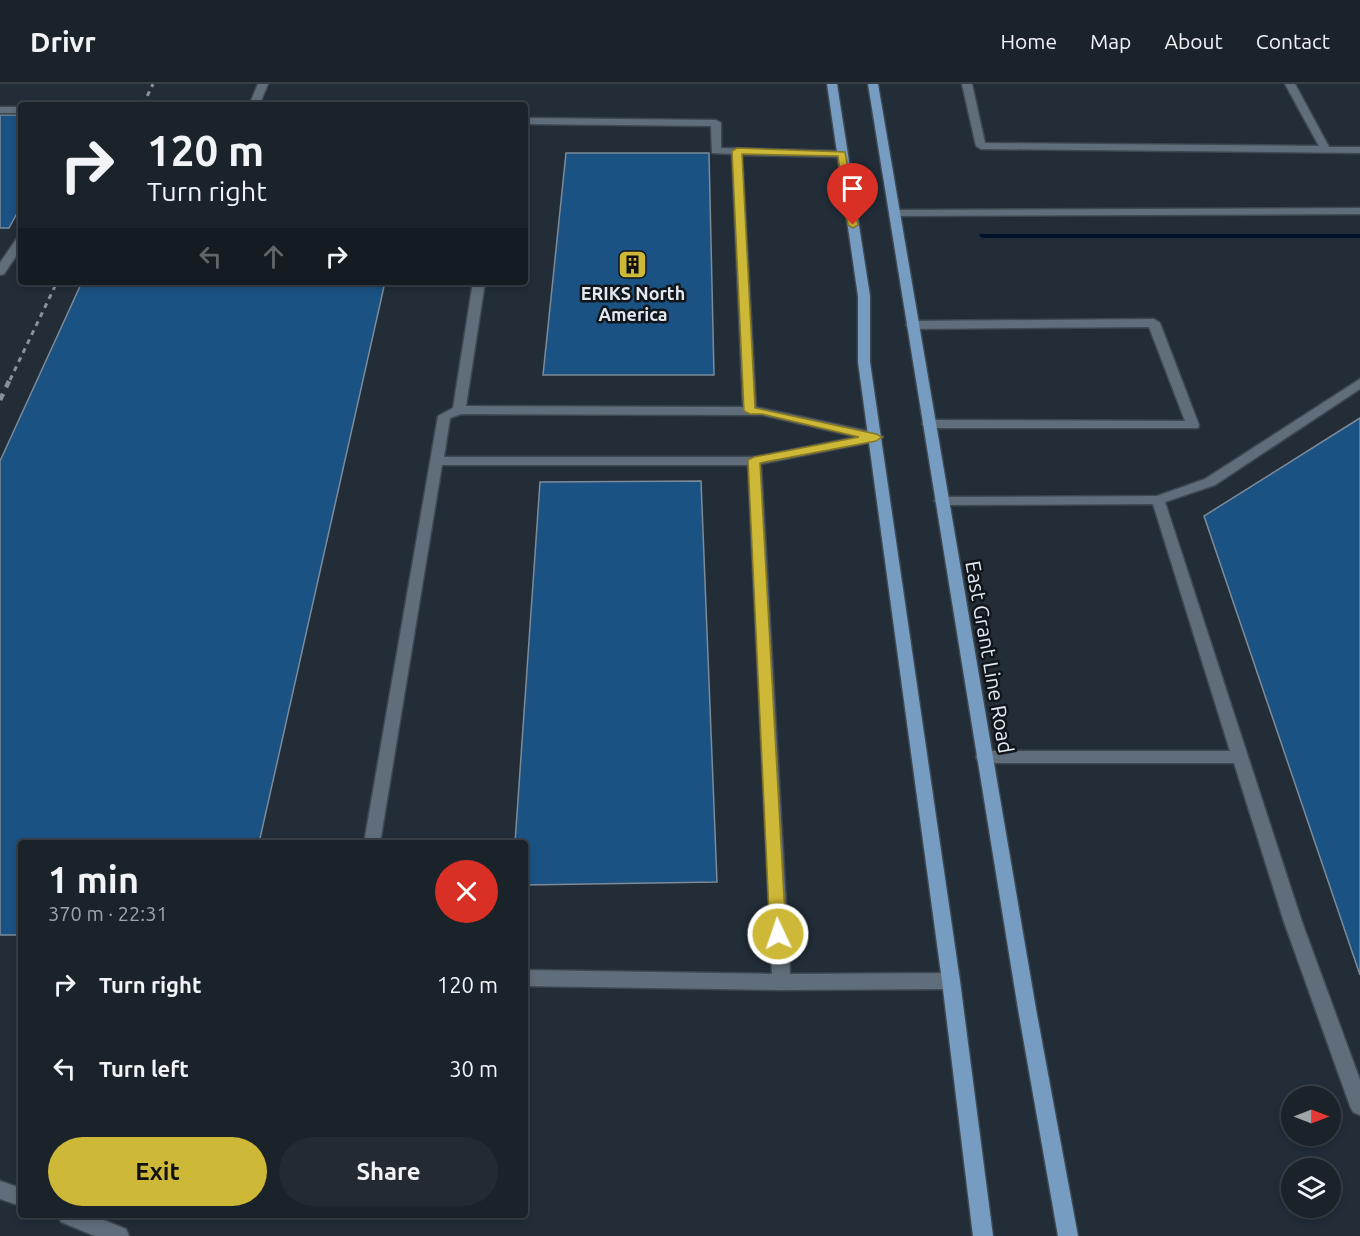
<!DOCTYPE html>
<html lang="en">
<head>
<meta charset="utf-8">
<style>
	:root { --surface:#1a222a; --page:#232a32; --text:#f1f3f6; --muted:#9fa4a8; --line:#383f47; --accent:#ceb837 }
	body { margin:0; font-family:Ubuntu,sans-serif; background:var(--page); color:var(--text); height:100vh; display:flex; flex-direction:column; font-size:22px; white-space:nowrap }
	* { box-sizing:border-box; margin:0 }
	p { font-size:20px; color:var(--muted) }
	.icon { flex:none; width:33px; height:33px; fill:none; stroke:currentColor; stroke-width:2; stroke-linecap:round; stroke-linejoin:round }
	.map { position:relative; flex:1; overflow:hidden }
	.details { position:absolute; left:18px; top:756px; width:510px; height:378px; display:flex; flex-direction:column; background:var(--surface); border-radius:6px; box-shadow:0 3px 9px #0003,0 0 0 2px var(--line) }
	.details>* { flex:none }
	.hud { position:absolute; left:18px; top:18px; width:510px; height:183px; border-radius:6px; box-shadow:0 3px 9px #0003,0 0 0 2px var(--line); background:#1a222a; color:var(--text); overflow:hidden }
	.needle { width:39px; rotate:90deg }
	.tools { position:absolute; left:1281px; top:1002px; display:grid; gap:12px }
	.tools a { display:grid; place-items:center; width:60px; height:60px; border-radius:50%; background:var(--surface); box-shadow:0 3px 9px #0003,0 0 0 2px var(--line); font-size:30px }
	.pin { position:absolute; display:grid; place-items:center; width:51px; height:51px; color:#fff; margin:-62px -26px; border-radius:50% 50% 50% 0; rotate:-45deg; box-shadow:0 0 6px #0007 }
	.pin .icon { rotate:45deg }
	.me { position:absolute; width:66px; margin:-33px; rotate:357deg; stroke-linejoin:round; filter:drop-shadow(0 0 4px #0008) }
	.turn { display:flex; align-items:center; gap:21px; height:126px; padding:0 30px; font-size:27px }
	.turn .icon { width:78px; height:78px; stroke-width:2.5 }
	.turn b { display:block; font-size:42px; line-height:51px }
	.lanes { display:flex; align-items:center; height:57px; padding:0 30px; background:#0003; justify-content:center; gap:30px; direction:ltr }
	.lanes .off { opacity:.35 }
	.round { display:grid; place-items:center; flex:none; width:63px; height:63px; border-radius:32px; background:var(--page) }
	.headline { display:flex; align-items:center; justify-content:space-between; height:102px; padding:0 30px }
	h1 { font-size:36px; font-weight:600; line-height:45px }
	.button { display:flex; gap:12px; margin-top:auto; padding:12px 30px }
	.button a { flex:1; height:69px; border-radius:36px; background:var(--accent); color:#111; font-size:24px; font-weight:600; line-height:69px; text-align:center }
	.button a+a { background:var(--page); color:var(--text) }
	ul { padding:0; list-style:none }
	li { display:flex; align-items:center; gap:18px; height:84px; padding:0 30px }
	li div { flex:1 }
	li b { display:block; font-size:22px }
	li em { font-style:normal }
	header { display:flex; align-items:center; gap:36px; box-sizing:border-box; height:84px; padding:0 30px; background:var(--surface); border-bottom:2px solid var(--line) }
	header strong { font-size:28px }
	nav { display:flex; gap:33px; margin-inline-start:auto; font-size:21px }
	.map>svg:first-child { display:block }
</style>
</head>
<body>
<header>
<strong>Drivr</strong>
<nav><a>Home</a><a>Map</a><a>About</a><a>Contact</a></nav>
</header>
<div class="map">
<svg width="1360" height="1152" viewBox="0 0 1360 1152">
	<rect width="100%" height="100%" fill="#222d38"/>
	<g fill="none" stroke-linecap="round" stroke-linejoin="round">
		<path fill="#00122b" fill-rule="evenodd" d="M980,150H1360V154H983L979,152Z"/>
	</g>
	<path fill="#1a5284" stroke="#7d8a98" stroke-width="1.5" d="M0,31H21V122L9,144H0Z
		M566,69H709L714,291H543Z
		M82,198H385L259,759H21V851H0V377Z
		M1360,334V891L1204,432Z
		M701,397L717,798L525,801V759H515L540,398Z"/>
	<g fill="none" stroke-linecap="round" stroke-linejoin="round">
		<defs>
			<path id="lane" d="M258,0H268L261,17L256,20L251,17Z
				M962,0H972L985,59L1319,62L1285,0H1295L1329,63H1360V69L981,65L976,62Z
				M0,23H21V29H0Z
				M525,34L716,36L721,39V64L842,67L847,70L842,73L742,71L756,323L877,349L883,353L877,357L761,380L790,890L951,889L957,892L960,897L957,902L951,905L781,906L525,902V886L772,890L748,381H442L380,759H364L438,332L453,324L473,198H485L466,322L743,323L732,70L712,69L711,42L525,40ZM461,330L762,331L857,353L754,373H444L450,334Z
				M1360,124V130L894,132L889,129L894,126Z
				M21,153V165L4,190L0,191V179L17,154Z
				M1154,235L1160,239L1199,341L1198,344H928L922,340L928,336L1185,337L1149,243L912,245L906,241L912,237Z
				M1360,295V305L1215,401L1165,418L1302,838L1360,996V1031L1353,1028L1350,1022L1284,838L1234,679H984L978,677L976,673L978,669L984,667H1230L1153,420L941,421L934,417L941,413L1157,412L1205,395Z"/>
			<path id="street" d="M0,1097L21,1104V1122L0,1115Z
				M58,1131H91L126,1145L129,1152H95L61,1138Z"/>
			<path id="primary" d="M827,0H837L870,212V278L960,897L993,1152H973L942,897L858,278V212Z
				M868,0H878L1036,925L1078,1152H1058L1018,925Z"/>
		</defs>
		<use href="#lane" stroke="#3e4851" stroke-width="3"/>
		<use href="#street" stroke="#3e4851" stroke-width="3"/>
		<use href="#primary" stroke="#3e4851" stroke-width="3"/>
		<use href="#lane" fill="#606d7a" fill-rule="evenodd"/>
		<use href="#street" fill="#606d7a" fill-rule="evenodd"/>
		<use href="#primary" fill="#769cc2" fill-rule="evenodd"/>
		<path stroke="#89929b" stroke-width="3" stroke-dasharray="5 5" stroke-linecap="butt" d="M143,21L153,0
			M10,296L57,198"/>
		<path stroke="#89929b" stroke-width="4.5" stroke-dasharray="7 7" stroke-linecap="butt" d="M0,316L10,295"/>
	</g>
	<path fill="#ceb837" stroke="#867824" stroke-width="1.5" d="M737,64L845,68L858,141L853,144L848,141L838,72L742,70L755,324L876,350L882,353L876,357L760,379L786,850L778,857L770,850L748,376L754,373L859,353L762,330H750L744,327L732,67Z"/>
	<defs>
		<symbol id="building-square" viewBox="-11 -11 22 22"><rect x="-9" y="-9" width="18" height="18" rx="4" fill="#ceb837" stroke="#10151a"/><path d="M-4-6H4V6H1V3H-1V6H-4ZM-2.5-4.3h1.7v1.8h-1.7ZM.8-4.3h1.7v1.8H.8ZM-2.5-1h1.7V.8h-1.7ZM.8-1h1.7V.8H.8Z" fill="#111"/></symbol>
	</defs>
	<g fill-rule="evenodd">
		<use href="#building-square" x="616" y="164" width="33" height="33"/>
	</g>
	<g text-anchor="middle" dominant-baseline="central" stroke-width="5" stroke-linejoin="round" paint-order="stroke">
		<g font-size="18" font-weight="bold" fill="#e1e8f0" stroke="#10151a">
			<text x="633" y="209">ERIKS North<tspan x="633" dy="21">America</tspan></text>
		</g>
		<g font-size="21" fill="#e1e8f0" stroke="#10151a">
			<text transform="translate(990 573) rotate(80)">East Grant Line Road</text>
		</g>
	</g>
</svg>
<div class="tools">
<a><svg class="needle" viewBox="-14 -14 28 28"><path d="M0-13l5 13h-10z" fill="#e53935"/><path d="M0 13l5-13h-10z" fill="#9fa4a8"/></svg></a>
<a><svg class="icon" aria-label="layers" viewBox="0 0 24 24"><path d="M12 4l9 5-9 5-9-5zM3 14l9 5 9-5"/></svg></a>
</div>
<div class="pin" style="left:853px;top:141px;background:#d93025"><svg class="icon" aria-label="arrive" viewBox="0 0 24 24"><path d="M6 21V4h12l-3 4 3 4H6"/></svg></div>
<svg class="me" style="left:778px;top:850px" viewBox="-20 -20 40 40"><circle r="17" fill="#ceb837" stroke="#fff" stroke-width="3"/><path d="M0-11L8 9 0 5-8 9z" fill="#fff"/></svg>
<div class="hud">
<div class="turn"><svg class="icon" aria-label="right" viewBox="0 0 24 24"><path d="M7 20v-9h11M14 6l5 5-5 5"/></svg><div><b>120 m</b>Turn right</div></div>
<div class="lanes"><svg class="icon off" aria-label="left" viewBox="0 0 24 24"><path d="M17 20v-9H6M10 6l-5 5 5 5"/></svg><svg class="icon off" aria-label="ahead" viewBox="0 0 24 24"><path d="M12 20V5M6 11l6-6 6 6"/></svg><svg class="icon" aria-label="right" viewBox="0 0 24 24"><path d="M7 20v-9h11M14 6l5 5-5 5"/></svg></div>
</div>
<section class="details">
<div class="headline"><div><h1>1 min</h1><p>370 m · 22:31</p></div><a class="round" style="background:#d93025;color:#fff"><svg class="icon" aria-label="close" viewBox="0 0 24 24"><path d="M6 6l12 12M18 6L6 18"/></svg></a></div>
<ul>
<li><svg class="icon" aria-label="right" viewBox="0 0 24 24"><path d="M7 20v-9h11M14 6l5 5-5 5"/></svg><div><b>Turn right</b></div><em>120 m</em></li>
<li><svg class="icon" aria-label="left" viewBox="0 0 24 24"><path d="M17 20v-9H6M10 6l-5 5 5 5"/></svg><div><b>Turn left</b></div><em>30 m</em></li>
</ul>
<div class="button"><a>Exit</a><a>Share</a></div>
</section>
</div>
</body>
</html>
